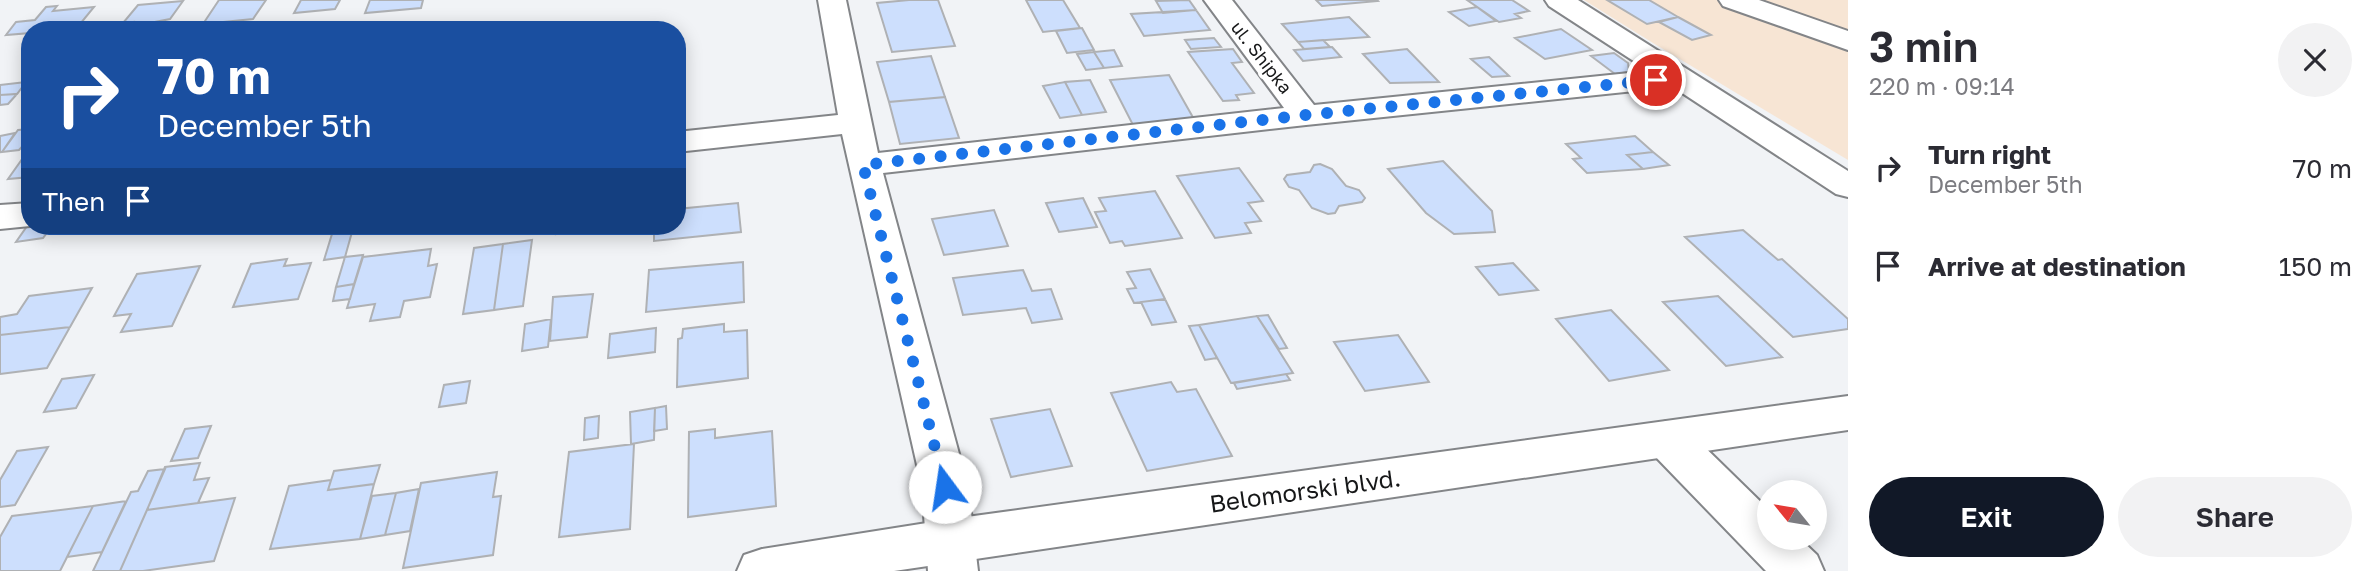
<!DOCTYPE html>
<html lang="en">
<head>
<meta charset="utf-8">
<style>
	:root { --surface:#fff; --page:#f2f2f3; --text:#2b2b33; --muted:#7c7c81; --accent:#111827 }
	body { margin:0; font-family:"Golos Text",sans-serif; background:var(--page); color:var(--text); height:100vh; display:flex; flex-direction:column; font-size:26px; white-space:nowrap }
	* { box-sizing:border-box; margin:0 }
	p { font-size:23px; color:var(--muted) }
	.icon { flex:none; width:38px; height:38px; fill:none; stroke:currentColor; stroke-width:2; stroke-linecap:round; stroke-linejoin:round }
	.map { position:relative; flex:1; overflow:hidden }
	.details { display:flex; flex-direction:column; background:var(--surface); width:525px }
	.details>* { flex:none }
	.top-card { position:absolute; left:21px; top:21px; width:665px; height:214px; border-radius:28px; box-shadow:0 4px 18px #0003; background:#1a4fa0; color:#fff; overflow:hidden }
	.needle { width:46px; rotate:300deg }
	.controls { position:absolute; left:1757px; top:480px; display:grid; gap:14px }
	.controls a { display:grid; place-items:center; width:70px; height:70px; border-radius:50%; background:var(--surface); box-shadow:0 4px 18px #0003; font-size:35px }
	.pin { position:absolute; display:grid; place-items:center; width:60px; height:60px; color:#fff; margin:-30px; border:4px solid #fff; border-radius:50%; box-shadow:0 2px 7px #0007 }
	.me { position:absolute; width:77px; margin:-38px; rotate:346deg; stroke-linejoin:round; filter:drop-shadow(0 0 5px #0008) }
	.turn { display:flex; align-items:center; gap:24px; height:147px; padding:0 21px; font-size:32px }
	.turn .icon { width:91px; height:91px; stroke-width:2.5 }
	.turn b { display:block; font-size:49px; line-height:60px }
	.then { display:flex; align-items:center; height:66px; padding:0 21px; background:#0003; gap:14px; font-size:26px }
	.round { display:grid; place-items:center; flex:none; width:74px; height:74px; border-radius:37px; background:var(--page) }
	.summary { display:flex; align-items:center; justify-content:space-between; height:119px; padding:0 21px }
	h1 { font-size:42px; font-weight:600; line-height:52px }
	.action { display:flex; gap:14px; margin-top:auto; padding:14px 21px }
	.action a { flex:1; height:80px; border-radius:42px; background:var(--accent); color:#fff; font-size:28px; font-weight:600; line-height:80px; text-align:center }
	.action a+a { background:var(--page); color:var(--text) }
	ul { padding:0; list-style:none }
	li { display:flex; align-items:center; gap:21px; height:98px; padding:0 21px }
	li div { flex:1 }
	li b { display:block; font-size:26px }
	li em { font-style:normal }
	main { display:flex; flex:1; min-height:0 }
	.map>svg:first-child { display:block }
</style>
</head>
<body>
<main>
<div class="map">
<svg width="1848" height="571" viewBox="0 0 1848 571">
	<rect width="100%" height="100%" fill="#f1f3f6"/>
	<path fill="#f7e5d4" d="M1584,0H1848V160L1653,43Z"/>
	<path fill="#cddffd" stroke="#afb1b4" stroke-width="2" d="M219,0H266L253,19L203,24Z
		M301,0H340L335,9L294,13Z
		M370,0H423L421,8L365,13Z
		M909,0H938L955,46L892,52L877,3Z
		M1026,0H1063L1080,28L1043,32Z
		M1189,0L1196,10L1163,13L1156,1Z
		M1316,0H1377L1378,1L1322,6Z
		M1467,0H1512L1529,11L1515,14L1521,18L1499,22Z
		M1607,0H1649L1678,17L1647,24Z
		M183,1L170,19L129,27L133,22L123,23L138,5Z
		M57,6L53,11L94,7L76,29L30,30V33L6,35L16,22L35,20L46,7Z
		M1477,7L1496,21L1469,26L1449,12Z
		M1196,10L1210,30L1144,36L1131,14Z
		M1349,17L1369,37L1298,42L1282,24Z
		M1678,17L1711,35L1692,40L1659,22Z
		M1082,28L1094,50L1067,53L1056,31Z
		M1561,29L1592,50L1545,59L1515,38Z
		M1214,38L1221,47L1191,49L1185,40Z
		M1323,40L1330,47L1304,49L1298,42Z
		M1332,47L1341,57L1303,61L1294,50Z
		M1233,49L1242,62L1232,63L1254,93L1236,95L1239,100L1223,101L1188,52Z
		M1407,49L1439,82L1390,83L1363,54Z
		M1114,50L1122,66L1104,68L1094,52Z
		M1094,52L1104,68L1086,70L1077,54Z
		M1614,53L1628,63L1629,72L1615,74L1591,56Z
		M931,56L945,97L889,102L877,62Z
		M1489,57L1509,76L1492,77L1471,59Z
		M1169,75L1195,121L1134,127L1110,80Z
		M1090,80L1106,112L1082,115L1065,82Z
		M26,82L17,94L0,95V85Z
		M1065,82L1082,115L1060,118L1043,86Z
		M17,94L8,104L0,105V95Z
		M945,97L959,138L900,144L889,102Z
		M30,129V138L19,150L2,152L18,130Z
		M15,133L2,152H0V136Z
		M1635,136L1653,152L1627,155L1643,169L1587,173L1573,159L1581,158L1566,144Z
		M30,148V177L8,179Z
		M1653,152L1669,165L1643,169L1627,155Z
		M1443,161L1492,211L1495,232L1454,234L1426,213L1388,169Z
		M1320,164L1332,169L1346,186L1359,190L1365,198L1362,202L1339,206L1335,213L1328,214L1312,208L1299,190L1289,187L1284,179L1287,175L1310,172L1314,165Z
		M1239,168L1263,201L1248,203L1261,221L1245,223L1251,233L1215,238L1177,176Z
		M1155,191L1182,238L1125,246L1122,241L1110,243L1095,212L1106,211L1099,198Z
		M1083,198L1097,227L1059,232L1046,203Z
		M738,203L741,232L654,241V226H677V209Z
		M994,210L1008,246L944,255L932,219Z
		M30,222V226H52L43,238L16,242Z
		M536,226H557L556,231L535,233Z
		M557,226H580V231L556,234Z
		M1743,230L1778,260L1782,259L1848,319V329L1793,337L1685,237Z
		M352,232L345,257L324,260L332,234Z
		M532,240L523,306L494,310L503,244Z
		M503,244L494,310L463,314L474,248Z
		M431,249L428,266L437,264L430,297L404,301L400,317L370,321L375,304L347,308L363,257Z
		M363,255L354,284L336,287L345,257Z
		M287,259L284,266L311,263L298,299L233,307L251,264Z
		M743,262L744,302L646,312L649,270Z
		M1513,263L1538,290L1499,295L1476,267Z
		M200,266L172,326L121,332L131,314L114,316L137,274Z
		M1150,269L1165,299L1134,303L1127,289L1136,288L1127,272Z
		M1023,270L1032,291L1051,289L1062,319L1032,323L1026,308L963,315L953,278Z
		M354,284L350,299L333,301L336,287Z
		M92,288L70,327L0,335V317L17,314L29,296Z
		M593,294L587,337L550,341L553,297Z
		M1718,296L1782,357L1726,366L1663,302Z
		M1165,299L1176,322L1152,325L1141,302Z
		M1611,310L1669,370L1609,381L1556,319Z
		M1268,315L1287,348L1279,349L1257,316Z
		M1257,316L1293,373L1231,383L1199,325Z
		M551,319L548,347L522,351L525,324Z
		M724,324V332L747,330L748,378L677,387L678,339L682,338L683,329Z
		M1199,325L1217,358L1205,360L1189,326Z
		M70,327L47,368L0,374V335Z
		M656,328L655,352L608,358L610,334Z
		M1398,335L1429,382L1365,391L1334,342Z
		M1286,374L1290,380L1237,389L1234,383Z
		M94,375L76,408L44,412L62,379Z
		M470,381L466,403L439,407L444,385Z
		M1171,382L1177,392L1196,389L1232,456L1147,471L1111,393Z
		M666,406L667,429L654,431L655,408Z
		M655,408L654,440L631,444L630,412Z
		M1050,409L1072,466L1011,477L991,419Z
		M599,416L598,438L584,440L585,418Z
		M211,426L198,458L171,461L185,429Z
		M715,429V438L772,431L776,506L688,517L689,432Z
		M634,444L630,529L559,537L569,452Z
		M48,447L15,505L0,507V480L17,451Z
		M200,463L194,480L209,478L198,503L147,510L165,467Z
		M380,465L374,484L328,490L334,471Z
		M165,469L120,571H93L131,492L138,491L148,471Z
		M497,472L493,497L501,496L493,555L403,568L421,483Z
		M331,480L328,490L374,484L360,539L270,549L289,486Z
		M419,489L410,531L385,535L396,493Z
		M396,493L385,535L360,539L372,496Z
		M235,498L214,561L143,571H120L147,510Z
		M126,501L102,552L67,557L93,506Z
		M93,506L60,571H0V537L12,516Z"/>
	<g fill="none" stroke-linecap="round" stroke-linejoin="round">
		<defs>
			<path id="minor" d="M818,0H846L878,153L1284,108L1204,0H1232L1314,105L1649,71L1549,6L1545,0H1578L1848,171V197L1836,194L1673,87L1306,125L883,173L968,487L978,571H928L922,487L842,134L677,152V132L838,115Z
				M1719,0H1759L1848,31V50L1723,6Z
				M30,203V226L0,229V205Z
				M1667,421L1683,426L1769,510V537H1798L1817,555L1824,571H1766L1651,452L1645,439L1651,426Z"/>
			<path id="major" d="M1848,396V430L894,571H737L744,555L762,549L952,519Z"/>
		</defs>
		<use href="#minor" stroke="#838588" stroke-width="4"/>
		<use href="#major" stroke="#838588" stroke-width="4"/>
		<use href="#minor" fill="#fff" fill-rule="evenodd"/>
		<use href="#major" fill="#fff" fill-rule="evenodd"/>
	</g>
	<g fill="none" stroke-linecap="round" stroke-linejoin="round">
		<path stroke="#1a73e8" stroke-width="12" stroke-dasharray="0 21.6" d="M945,487L863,165L1306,115L1656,80"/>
	</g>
	<g text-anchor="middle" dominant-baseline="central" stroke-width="7" stroke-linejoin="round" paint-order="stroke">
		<g font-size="18" fill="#161718" stroke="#fff">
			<text transform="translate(1262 57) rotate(52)">ul. Shipka</text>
		</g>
		<g font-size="24" fill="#161718" stroke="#fff">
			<text transform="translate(1305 490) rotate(-8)">Belomorski blvd.</text>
		</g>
	</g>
</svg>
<div class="controls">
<a><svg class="needle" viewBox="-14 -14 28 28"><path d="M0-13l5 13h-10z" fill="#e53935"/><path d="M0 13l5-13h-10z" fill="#7c7c81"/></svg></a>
</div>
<div class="pin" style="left:1656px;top:80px;background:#d93025"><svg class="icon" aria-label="arrive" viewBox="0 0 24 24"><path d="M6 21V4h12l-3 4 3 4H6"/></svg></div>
<svg class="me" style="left:945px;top:487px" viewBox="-20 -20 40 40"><circle r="19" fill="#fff"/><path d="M0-13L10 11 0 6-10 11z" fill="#1a73e8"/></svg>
<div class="top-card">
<div class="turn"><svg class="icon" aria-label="right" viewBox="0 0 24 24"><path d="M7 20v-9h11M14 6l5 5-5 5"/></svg><div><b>70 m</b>December 5th</div></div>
<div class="then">Then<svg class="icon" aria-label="arrive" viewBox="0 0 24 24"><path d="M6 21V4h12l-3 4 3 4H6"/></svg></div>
</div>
</div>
<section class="details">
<div class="summary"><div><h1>3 min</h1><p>220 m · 09:14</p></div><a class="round"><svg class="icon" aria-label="close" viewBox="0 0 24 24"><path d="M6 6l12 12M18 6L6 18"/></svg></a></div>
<ul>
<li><svg class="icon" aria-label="right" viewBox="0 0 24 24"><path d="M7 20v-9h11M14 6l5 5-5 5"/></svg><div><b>Turn right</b><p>December 5th</p></div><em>70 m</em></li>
<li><svg class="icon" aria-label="arrive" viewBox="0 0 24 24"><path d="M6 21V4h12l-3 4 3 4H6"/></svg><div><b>Arrive at destination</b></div><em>150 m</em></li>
</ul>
<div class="action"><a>Exit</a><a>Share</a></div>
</section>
</main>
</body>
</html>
